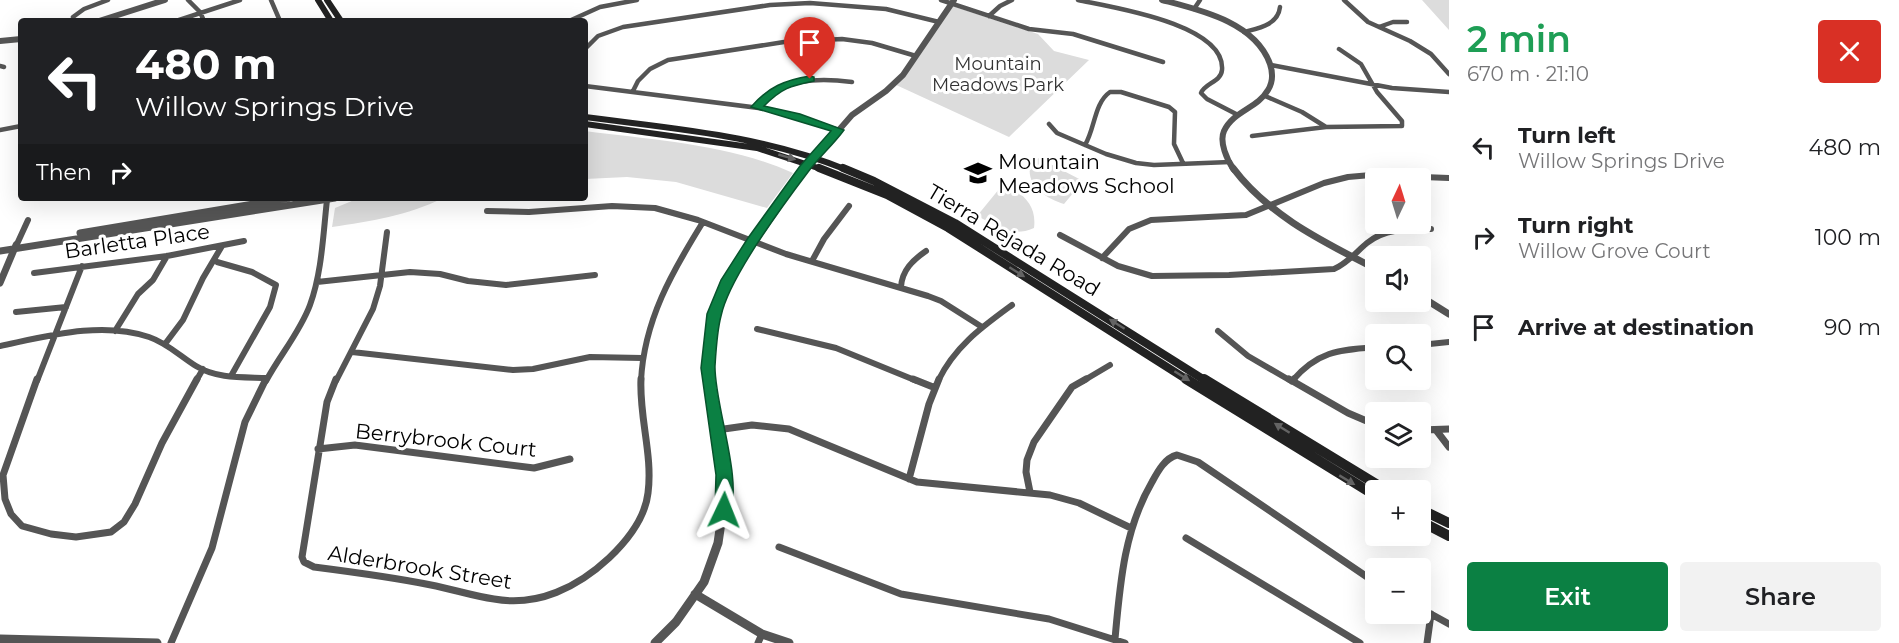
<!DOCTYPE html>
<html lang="en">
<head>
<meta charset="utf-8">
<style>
	:root { --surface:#fff; --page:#f2f2f2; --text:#202124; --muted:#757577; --accent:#0b8043 }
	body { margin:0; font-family:Montserrat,sans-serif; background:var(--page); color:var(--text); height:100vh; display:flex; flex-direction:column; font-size:22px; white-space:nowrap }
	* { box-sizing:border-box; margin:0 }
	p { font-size:20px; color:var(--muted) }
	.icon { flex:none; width:33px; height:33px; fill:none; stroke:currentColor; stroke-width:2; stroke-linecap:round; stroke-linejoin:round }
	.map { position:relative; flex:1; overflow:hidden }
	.sheet { display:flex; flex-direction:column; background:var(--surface); width:450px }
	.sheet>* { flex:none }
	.hud { position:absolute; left:18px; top:18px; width:570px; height:183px; border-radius:6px; box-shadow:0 6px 24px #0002; background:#202124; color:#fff; overflow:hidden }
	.needle { width:39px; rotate:4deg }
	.tools { position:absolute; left:1365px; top:168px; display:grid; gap:12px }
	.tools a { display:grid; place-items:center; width:66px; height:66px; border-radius:6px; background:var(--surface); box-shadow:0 6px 24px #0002; font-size:30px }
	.pin { position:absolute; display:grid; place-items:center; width:51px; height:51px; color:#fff; margin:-62px -26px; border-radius:50% 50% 50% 0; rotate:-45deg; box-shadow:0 0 6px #0007 }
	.pin .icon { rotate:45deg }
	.me { position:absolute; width:66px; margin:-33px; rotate:2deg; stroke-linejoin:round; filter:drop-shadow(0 0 4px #0008) }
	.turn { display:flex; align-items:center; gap:21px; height:126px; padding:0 18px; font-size:27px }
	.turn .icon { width:78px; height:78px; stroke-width:2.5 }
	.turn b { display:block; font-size:42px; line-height:51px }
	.then { display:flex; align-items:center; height:57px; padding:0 18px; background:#0003; gap:12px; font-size:22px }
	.round { display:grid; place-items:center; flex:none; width:63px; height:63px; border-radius:6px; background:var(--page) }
	.head { display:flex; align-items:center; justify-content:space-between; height:102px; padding:0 18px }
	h1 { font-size:36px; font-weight:600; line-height:45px; color:#1e9e55 }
	.action { display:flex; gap:12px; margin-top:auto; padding:12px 18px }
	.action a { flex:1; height:69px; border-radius:6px; background:var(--accent); color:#fff; font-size:24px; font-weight:600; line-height:69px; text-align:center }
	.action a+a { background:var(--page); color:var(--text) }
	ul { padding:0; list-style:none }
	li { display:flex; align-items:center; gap:18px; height:90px; padding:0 18px }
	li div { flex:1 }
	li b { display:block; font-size:22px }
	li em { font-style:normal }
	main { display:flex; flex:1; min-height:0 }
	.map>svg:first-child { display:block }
</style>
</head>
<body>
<main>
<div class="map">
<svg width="1449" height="643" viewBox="0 0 1449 643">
	<rect width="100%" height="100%" fill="#fff"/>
	<path fill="#dcdcdc" d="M1422,0H1449V30Z
		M949,5L1038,34L1054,51L1089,60L1009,137L894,84Z
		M585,131C653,140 729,144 793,173L767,208L676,182L627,177L585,179Z
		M1039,158L1083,181L1064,204C1045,198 1024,185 1031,162Z
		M1004,183C1023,194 1037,205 1034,228C1011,238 998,226 977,216Z
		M359,198H443C407,216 371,221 332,227L335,208Z"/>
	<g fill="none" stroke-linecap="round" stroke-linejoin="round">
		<path stroke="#555" stroke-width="4.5" d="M188,0L200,12L204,21
			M271,0L280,21
			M941,0L1029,29L1073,34L1163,62
			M1078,0C1111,7 1226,24 1222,70C1221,82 1205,83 1201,93L1207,99L1238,115
			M1344,0L1368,22L1410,41L1431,54L1449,74
			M1194,9L1200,0
			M989,16L1000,6L1012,0
			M73,17L84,9L108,0
			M176,21L240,0
			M569,21L600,7L637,0
			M1379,27L1393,22H1407
			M1244,32C1259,28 1278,25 1280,7
			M585,49L598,36L623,27L770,5L810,3L886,9L939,22
			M1271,65L1392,88L1449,92
			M0,66L4,67
			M585,86L767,109L838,130
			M633,91L638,81L650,69L668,60L784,42L842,39L872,43L916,56
			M1265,96L1302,112L1326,127
			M757,107C783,79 815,77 852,82
			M1049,124L1057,133L1106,154L1136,163L1154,165L1230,162
			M0,130L21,126
			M1252,136L1326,127L1402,126V121L1377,92L1361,64L1339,49
			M1085,145C1095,129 1094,103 1110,92H1121L1169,107L1175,112L1174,144L1183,163"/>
		<path stroke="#555" stroke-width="6" d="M487,211L529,212L612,206L655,208L698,220L786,254L928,296L941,301L982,327
			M1060,235L1118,266L1152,276L1229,275L1334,269C1348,263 1356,252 1367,243C1385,228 1409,229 1431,229
			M17,244L28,220
			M1102,258L1129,229L1151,220L1246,215L1324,183L1348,177L1371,175L1449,178
			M812,261L824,239L849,206
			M217,262L252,272L276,285L270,307L231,376
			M34,273L167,256L244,241
			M317,282L410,272L440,274L468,281L506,285L595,275
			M901,287C902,270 913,260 926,251
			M16,312L66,307
			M757,329L836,348L917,381
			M115,331L138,294L153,280L167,256
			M1218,331L1248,356L1291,381
			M165,344L183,320L203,278L222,246
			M1420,345L1449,342
			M0,346C48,336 101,321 149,337C167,343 180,356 196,366C217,379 243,377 267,378
			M352,352L513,370L533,369L590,357L642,358
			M37,381L82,266
			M196,381L203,369
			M266,381C280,355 300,332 310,305C322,272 323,235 327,200
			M336,381L373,309L380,286L387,232
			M641,381C644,320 672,272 703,222
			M938,381C955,346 982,327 1012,305
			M1083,381L1110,365
			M1292,381C1318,351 1339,350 1376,347"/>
		<path stroke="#555" stroke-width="7" d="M37,379L3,475L5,499L11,514L22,526L51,534L76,537L111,532L124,522L135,504L162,443L197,379
			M336,379L327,402L302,557L304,562L314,567C353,572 392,577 431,585C452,589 473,596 494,599C538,607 578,587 609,558C628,540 645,519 648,493C653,455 639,417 641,379
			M913,379L933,387
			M1289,379L1348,413L1376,425
			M1292,381L1294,379
			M717,430L752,425L789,429L917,482L1050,495L1079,503L1131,528
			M1420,430L1449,429
			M1436,430L1449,447
			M318,449L355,445L534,468L570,459
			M909,479L929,404L939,379
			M1030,492L1026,472L1027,460L1034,442L1072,387L1086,379
			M1186,538L1360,643
			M779,547L901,594L1049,619L1125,643
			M1420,608L1449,624
			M1115,639C1120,584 1124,530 1152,482C1158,471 1165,458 1177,455L1198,462L1376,583
			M171,643L212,548L245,422L266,379
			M758,643L762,634
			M1427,643L1431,614"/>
		<path stroke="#555" stroke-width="6" d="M1162,0C1200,10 1255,22 1270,64C1273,73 1273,82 1268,90C1258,108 1233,111 1224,131C1219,142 1227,160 1234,170
			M99,21L165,0
			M0,41L21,39
			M804,170L852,115L886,91L903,75L954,0"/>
		<path stroke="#555" stroke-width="7" d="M1233,168C1269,216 1324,242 1376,269
			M80,233L289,198
			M0,251L335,198
			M0,283L16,245
			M1420,296L1449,314
			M710,381L708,368L714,314L728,280L805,168"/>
		<path stroke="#555" stroke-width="9" d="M695,594L762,634L789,643
			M0,639L157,643
			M655,643L676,622L704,582L718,543L726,488L710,379"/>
		<path stroke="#222" stroke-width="6" d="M318,0L331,21
			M327,0L341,21
			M585,117C675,129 762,135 847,170
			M585,124L757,148L824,170"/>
		<path stroke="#222" stroke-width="8" d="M819,168L887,195L948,228L1189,381
			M843,168L874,181L955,223L1206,381"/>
		<path stroke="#222" stroke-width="10" d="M1186,379L1376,496
			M1204,379L1386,490
			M1420,509L1449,523
			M1420,521L1449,536"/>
	</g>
	<defs><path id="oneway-solid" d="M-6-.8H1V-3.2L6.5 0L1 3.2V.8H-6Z" transform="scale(1.5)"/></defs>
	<g fill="#646464">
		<use href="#oneway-solid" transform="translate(787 157) rotate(16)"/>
		<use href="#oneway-solid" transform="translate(1017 272) rotate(32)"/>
		<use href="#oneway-solid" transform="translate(1117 324) rotate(-148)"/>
		<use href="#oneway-solid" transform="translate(1182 376) rotate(32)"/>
		<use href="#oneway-solid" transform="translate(1282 428) rotate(-148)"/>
		<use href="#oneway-solid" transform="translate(1347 480) rotate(31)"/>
	</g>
	<path fill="#0b8043" stroke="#07532c" stroke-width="1.5" d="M810,76L814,77V81C790,86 782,88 764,106L800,114L844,130C833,145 819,157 808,172C783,205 729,277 721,316C717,331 716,350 715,366C714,404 744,482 729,515L724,517L718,515L715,510L716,475L701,368L707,314L721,280L748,238L800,166L831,131L751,107C768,87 785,80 810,76Z"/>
	<defs>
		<symbol id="school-bare" viewBox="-9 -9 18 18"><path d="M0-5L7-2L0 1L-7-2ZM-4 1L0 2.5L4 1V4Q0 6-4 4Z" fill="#000" stroke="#fff" stroke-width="2.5" paint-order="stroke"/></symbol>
	</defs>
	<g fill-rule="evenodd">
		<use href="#school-bare" x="959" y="154" width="38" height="38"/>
	</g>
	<g text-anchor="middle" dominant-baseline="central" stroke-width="6" stroke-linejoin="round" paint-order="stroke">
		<g font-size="18" fill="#333" stroke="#fff">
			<text x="998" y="64">Mountain<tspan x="998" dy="21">Meadows Park</tspan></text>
		</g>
		<g font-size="21" fill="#000" stroke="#fff" text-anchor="start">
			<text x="998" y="161">Mountain<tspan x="998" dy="24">Meadows School</tspan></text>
		</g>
		<g font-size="21" fill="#000" stroke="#fff">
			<text transform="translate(1014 240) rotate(31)">Tierra Rejada Road</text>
			<text transform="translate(137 241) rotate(-8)">Barletta Place</text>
			<text transform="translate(446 440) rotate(6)">Berrybrook Court</text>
			<text transform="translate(420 567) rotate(9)">Alderbrook Street</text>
		</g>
	</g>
</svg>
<div class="tools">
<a><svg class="needle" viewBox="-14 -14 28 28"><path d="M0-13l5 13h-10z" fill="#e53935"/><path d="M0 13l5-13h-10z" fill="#757577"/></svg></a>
<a><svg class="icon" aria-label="sound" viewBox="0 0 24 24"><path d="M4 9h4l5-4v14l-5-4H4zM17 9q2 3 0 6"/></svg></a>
<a><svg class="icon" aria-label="search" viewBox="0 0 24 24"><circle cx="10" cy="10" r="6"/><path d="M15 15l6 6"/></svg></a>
<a><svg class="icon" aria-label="layers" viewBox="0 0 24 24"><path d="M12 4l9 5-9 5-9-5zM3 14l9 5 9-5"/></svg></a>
<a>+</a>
<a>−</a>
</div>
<div class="pin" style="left:810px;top:79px;background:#d93025"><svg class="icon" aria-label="arrive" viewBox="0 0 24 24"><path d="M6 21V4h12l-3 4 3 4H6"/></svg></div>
<svg class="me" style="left:724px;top:510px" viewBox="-20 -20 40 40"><path d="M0-17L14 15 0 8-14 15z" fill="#0b8043" stroke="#fff" stroke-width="4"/></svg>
<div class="hud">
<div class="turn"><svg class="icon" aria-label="left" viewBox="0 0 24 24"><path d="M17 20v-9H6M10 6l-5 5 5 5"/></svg><div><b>480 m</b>Willow Springs Drive</div></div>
<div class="then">Then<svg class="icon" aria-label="right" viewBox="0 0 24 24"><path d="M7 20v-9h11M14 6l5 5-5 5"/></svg></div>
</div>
</div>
<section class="sheet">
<div class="head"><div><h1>2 min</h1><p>670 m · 21:10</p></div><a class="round" style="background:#d93025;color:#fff"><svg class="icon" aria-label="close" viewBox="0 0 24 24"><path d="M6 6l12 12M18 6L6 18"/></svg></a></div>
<ul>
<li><svg class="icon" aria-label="left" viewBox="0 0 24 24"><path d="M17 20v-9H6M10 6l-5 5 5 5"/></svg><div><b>Turn left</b><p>Willow Springs Drive</p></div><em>480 m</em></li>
<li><svg class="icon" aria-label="right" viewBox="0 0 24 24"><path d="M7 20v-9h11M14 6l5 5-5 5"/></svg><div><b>Turn right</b><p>Willow Grove Court</p></div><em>100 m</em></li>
<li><svg class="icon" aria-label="arrive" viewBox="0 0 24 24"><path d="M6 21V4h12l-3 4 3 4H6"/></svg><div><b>Arrive at destination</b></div><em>90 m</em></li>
</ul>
<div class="action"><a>Exit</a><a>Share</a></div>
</section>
</main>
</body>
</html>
